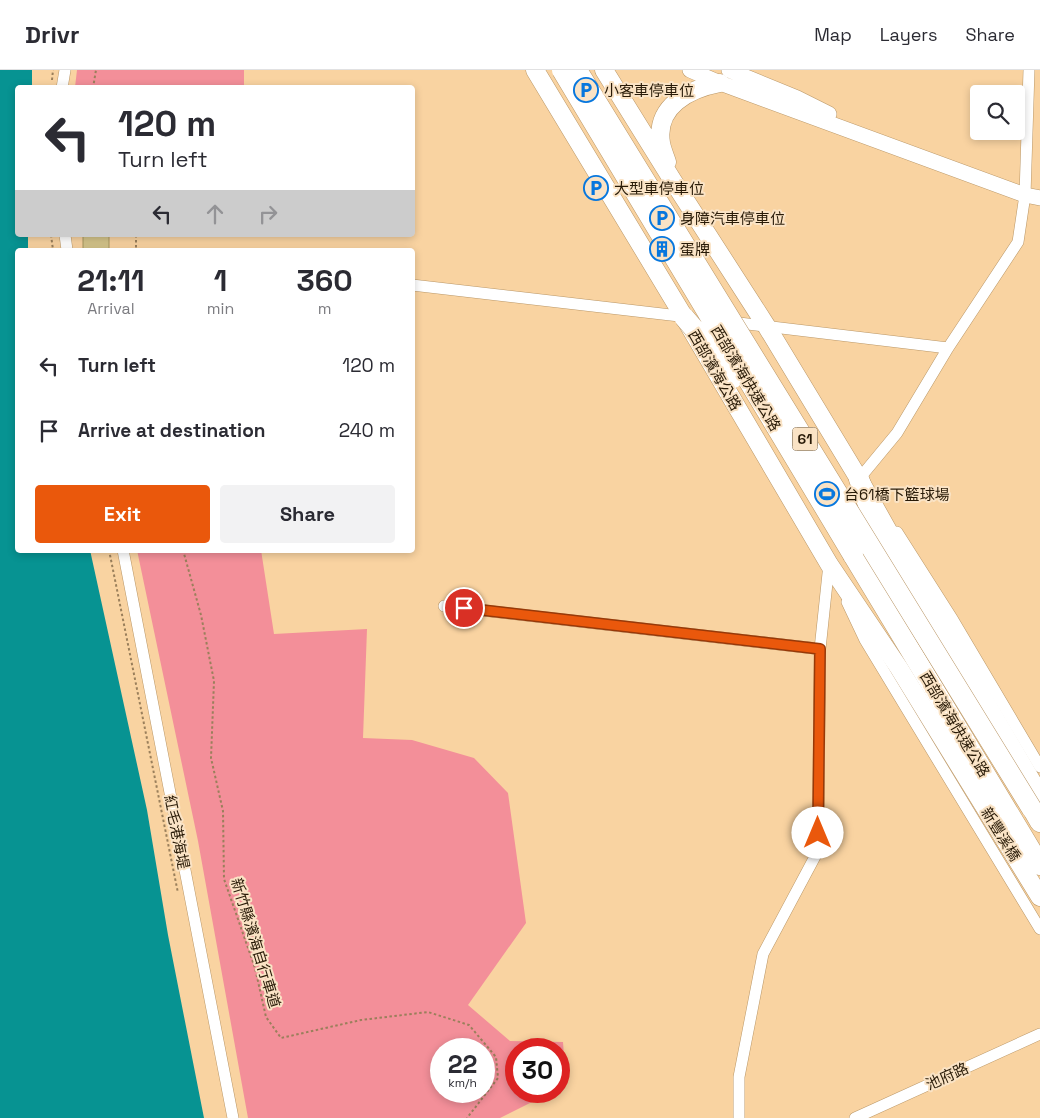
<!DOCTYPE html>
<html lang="en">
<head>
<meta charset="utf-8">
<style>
	:root { --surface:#fff; --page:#f2f2f3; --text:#2b2b33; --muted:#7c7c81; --line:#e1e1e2; --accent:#ea580c }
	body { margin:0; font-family:"Space Grotesk","Noto Sans TC",sans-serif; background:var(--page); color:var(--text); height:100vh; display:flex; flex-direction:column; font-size:19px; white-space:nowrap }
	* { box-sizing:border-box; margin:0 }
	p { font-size:16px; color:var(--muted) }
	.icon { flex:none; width:28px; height:28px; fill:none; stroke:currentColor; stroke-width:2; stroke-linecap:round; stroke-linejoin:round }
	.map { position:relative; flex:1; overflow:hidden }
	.drawer { position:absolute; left:15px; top:178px; width:400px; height:305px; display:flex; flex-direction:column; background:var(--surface); border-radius:5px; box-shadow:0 2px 8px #0003 }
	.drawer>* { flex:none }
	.hud { position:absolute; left:15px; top:15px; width:400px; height:152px; border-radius:5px; box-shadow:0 2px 8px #0003; background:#fff; color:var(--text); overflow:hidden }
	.tools { position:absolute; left:970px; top:15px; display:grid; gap:10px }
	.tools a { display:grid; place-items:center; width:55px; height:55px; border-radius:5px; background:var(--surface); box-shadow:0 2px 8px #0003; font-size:25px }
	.speed { position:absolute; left:430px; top:968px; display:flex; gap:10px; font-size:25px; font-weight:700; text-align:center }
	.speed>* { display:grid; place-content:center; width:65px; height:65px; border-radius:50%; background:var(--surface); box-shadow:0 2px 8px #0003; line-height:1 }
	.speed small { font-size:12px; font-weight:400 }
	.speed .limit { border:8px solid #d22; background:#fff; color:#111 }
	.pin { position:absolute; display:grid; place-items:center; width:42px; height:42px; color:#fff; margin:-21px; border:2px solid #fff; border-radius:50%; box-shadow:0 1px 5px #0007 }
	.me { position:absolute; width:55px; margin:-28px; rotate:0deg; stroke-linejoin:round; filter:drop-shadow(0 0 4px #0008) }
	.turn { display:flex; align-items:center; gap:18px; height:105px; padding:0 20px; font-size:22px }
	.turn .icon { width:65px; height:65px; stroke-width:2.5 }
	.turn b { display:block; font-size:35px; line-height:42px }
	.lanes { display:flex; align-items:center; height:48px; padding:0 20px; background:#0003; justify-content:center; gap:25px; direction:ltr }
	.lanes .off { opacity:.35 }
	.eta { display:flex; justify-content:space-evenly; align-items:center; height:85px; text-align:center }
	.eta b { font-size:30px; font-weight:600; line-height:35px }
	.action { display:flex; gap:10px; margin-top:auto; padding:10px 20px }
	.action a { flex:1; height:58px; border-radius:5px; background:var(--accent); color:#fff; font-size:20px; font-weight:600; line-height:58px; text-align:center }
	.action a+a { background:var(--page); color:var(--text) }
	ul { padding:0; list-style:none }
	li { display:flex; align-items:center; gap:15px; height:65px; padding:0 20px }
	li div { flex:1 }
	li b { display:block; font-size:19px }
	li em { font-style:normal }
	header { display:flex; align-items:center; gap:30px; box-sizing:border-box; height:70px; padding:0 25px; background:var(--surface); border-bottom:1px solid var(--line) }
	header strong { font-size:24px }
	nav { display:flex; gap:28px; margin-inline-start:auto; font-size:18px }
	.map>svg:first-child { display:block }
</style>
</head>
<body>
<header>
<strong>Drivr</strong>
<nav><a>Map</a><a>Layers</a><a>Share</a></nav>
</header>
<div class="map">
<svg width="1040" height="1048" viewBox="0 0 1040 1048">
	<rect width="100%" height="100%" fill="#f9d3a1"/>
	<path fill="#f38f99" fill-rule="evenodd" d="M77,0H244V17H75Z
		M137,480H261L274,564L367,559L363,668L412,670L474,688L508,723L526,853L468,935L510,971L563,972L566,1015L559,1019V979H516V1021H554L500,1048H248L198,771ZM441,979H484V1021H441Z"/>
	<path fill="#079392" d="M0,0H32V17L18,18V165H28V180H18V480H90L147,740L168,865L204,1048H0Z"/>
	<path fill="#d3c389" stroke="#a6965e" d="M83,165H109V180H83Z"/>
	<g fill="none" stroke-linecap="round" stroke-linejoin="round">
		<defs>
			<path id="street" d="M62,18L65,0
				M65,165L67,180
				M412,215L688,247
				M731,252L948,278
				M861,413L859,409L897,363L948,278L1018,172L1025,125L1029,0
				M897,462L953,550L1040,697
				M123,480L233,1048
				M847,532L865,570L1040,859
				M444,536L820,579
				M739,1048V1007L763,884L818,781L820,579L829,494
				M855,1048L1040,964"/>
			<path id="secondary" d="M690,0L720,13L1025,125L1040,128
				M729,0L797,28L829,44"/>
			<path id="primary" d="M535,0L684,247L829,494L899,598L1040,827
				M604,0L673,111L767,257L859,409L948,568L1040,725
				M667,92C665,86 662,79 661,73C655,36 689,19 720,13"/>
			<path id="highway" d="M859,409L880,469L935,564
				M853,485L1040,795
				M1024,724L1040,752"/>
		</defs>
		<use href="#street" stroke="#ba9767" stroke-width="12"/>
		<use href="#secondary" stroke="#ba9767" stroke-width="16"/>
		<use href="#primary" stroke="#ba9767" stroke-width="19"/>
		<use href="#highway" stroke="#ba9767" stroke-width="21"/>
		<path stroke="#9a7f5b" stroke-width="2" stroke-dasharray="2.5 2.5" stroke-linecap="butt" d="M52,10L53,0
			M93,18L96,0
			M51,165L53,180
			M136,165V180
			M109,480L178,823
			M183,480L201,545L214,611L211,688L223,741L224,809L255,898L266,947L281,968L361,950L428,942L469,955L496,987L498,1008L467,1048"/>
		<use href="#street" stroke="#fff" stroke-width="11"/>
		<use href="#secondary" stroke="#fff" stroke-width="15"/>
		<use href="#primary" stroke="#fff" stroke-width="18"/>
		<use href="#highway" stroke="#fff" stroke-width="20"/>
		<defs>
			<path id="highway-bridge" d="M562,0L853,485
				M577,0L1032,739
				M684,247L726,296L733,308"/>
		</defs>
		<use href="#highway-bridge" stroke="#ba9767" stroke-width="21" stroke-linecap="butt"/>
		<use href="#highway-bridge" stroke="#fff" stroke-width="20"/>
	</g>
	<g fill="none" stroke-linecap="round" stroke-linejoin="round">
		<defs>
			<path id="route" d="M464,538L820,579L818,763"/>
		</defs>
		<use href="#route" stroke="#983908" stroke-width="12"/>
		<use href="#route" stroke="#ea580c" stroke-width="9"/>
	</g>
	<defs>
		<symbol id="parking-ring" viewBox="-11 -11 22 22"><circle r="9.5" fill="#fae3c5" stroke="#0777de" stroke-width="1.5"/><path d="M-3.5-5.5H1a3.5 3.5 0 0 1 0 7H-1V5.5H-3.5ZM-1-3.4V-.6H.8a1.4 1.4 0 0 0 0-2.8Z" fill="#0777de"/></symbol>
		<symbol id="building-ring" viewBox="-11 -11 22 22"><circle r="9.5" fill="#fae3c5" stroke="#0777de" stroke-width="1.5"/><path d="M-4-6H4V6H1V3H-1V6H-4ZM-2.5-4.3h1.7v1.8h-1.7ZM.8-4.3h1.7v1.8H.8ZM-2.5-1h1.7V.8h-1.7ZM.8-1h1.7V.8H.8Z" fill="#0777de"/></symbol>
		<symbol id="stadium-ring" viewBox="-11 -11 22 22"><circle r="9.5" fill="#fae3c5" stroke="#0777de" stroke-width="1.5"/><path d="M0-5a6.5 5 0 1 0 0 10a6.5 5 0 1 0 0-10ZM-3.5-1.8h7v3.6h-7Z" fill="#0777de"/></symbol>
	</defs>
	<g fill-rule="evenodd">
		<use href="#parking-ring" x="572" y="6" width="28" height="28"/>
		<use href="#parking-ring" x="582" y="104" width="28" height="28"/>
		<use href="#parking-ring" x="648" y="134" width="28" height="28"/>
		<use href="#building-ring" x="648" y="165" width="28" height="28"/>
		<use href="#stadium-ring" x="813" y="410" width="28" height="28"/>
	</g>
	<g text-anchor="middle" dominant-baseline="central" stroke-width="4" stroke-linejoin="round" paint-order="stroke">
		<rect fill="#fae3c5" stroke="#675640" stroke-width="1" x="792.5" y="357.5" width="25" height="23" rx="4"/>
		<g font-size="14" font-weight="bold" fill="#281a07">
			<text x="805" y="369">61</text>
		</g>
		<g font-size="15" fill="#281a07" stroke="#fae3c5" text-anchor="start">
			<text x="604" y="20">小客車停車位</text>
			<text x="614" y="118">大型車停車位</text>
			<text x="680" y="148">身障汽車停車位</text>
			<text x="680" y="179">蛋牌</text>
			<text x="844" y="424">台61橋下籃球場</text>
		</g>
		<g font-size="15" fill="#281a07" stroke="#fae3c5">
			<text transform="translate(715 300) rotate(60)">西部濱海公路</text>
			<text transform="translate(746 308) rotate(59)">西部濱海快速公路</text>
			<text transform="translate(955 654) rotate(59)">西部濱海快速公路</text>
			<text transform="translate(177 762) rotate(79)">紅毛港海堤</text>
			<text transform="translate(1001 764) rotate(58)">新豐溪橋</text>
			<text transform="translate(256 873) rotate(73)">新竹縣濱海自行車道</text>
			<text transform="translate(947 1006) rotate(-24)">池府路</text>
		</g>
	</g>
</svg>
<div class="tools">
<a><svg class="icon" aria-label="search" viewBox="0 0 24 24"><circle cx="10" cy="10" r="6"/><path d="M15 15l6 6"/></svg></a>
</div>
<div class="speed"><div>22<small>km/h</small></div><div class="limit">30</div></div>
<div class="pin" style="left:464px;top:538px;background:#d93025"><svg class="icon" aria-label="arrive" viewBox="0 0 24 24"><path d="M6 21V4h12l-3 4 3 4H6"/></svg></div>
<svg class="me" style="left:818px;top:763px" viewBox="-20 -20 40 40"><circle r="19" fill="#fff"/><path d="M0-13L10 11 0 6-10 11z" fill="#ea580c"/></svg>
<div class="hud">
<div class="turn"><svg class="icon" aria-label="left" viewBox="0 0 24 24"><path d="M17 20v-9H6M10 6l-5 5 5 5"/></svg><div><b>120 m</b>Turn left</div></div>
<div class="lanes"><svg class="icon" aria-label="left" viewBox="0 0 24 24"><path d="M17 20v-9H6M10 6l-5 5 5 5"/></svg><svg class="icon off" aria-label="ahead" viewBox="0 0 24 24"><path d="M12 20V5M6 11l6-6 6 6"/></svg><svg class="icon off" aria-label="right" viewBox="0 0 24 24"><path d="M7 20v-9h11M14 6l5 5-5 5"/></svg></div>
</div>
<section class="drawer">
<div class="eta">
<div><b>21:11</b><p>Arrival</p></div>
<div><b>1</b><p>min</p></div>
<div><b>360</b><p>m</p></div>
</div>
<ul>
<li><svg class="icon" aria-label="left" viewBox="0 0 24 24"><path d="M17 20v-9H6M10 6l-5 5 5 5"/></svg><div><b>Turn left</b></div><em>120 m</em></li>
<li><svg class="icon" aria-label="arrive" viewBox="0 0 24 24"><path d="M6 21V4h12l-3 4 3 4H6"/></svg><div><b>Arrive at destination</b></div><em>240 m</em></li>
</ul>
<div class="action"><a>Exit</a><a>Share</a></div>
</section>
</div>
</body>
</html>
